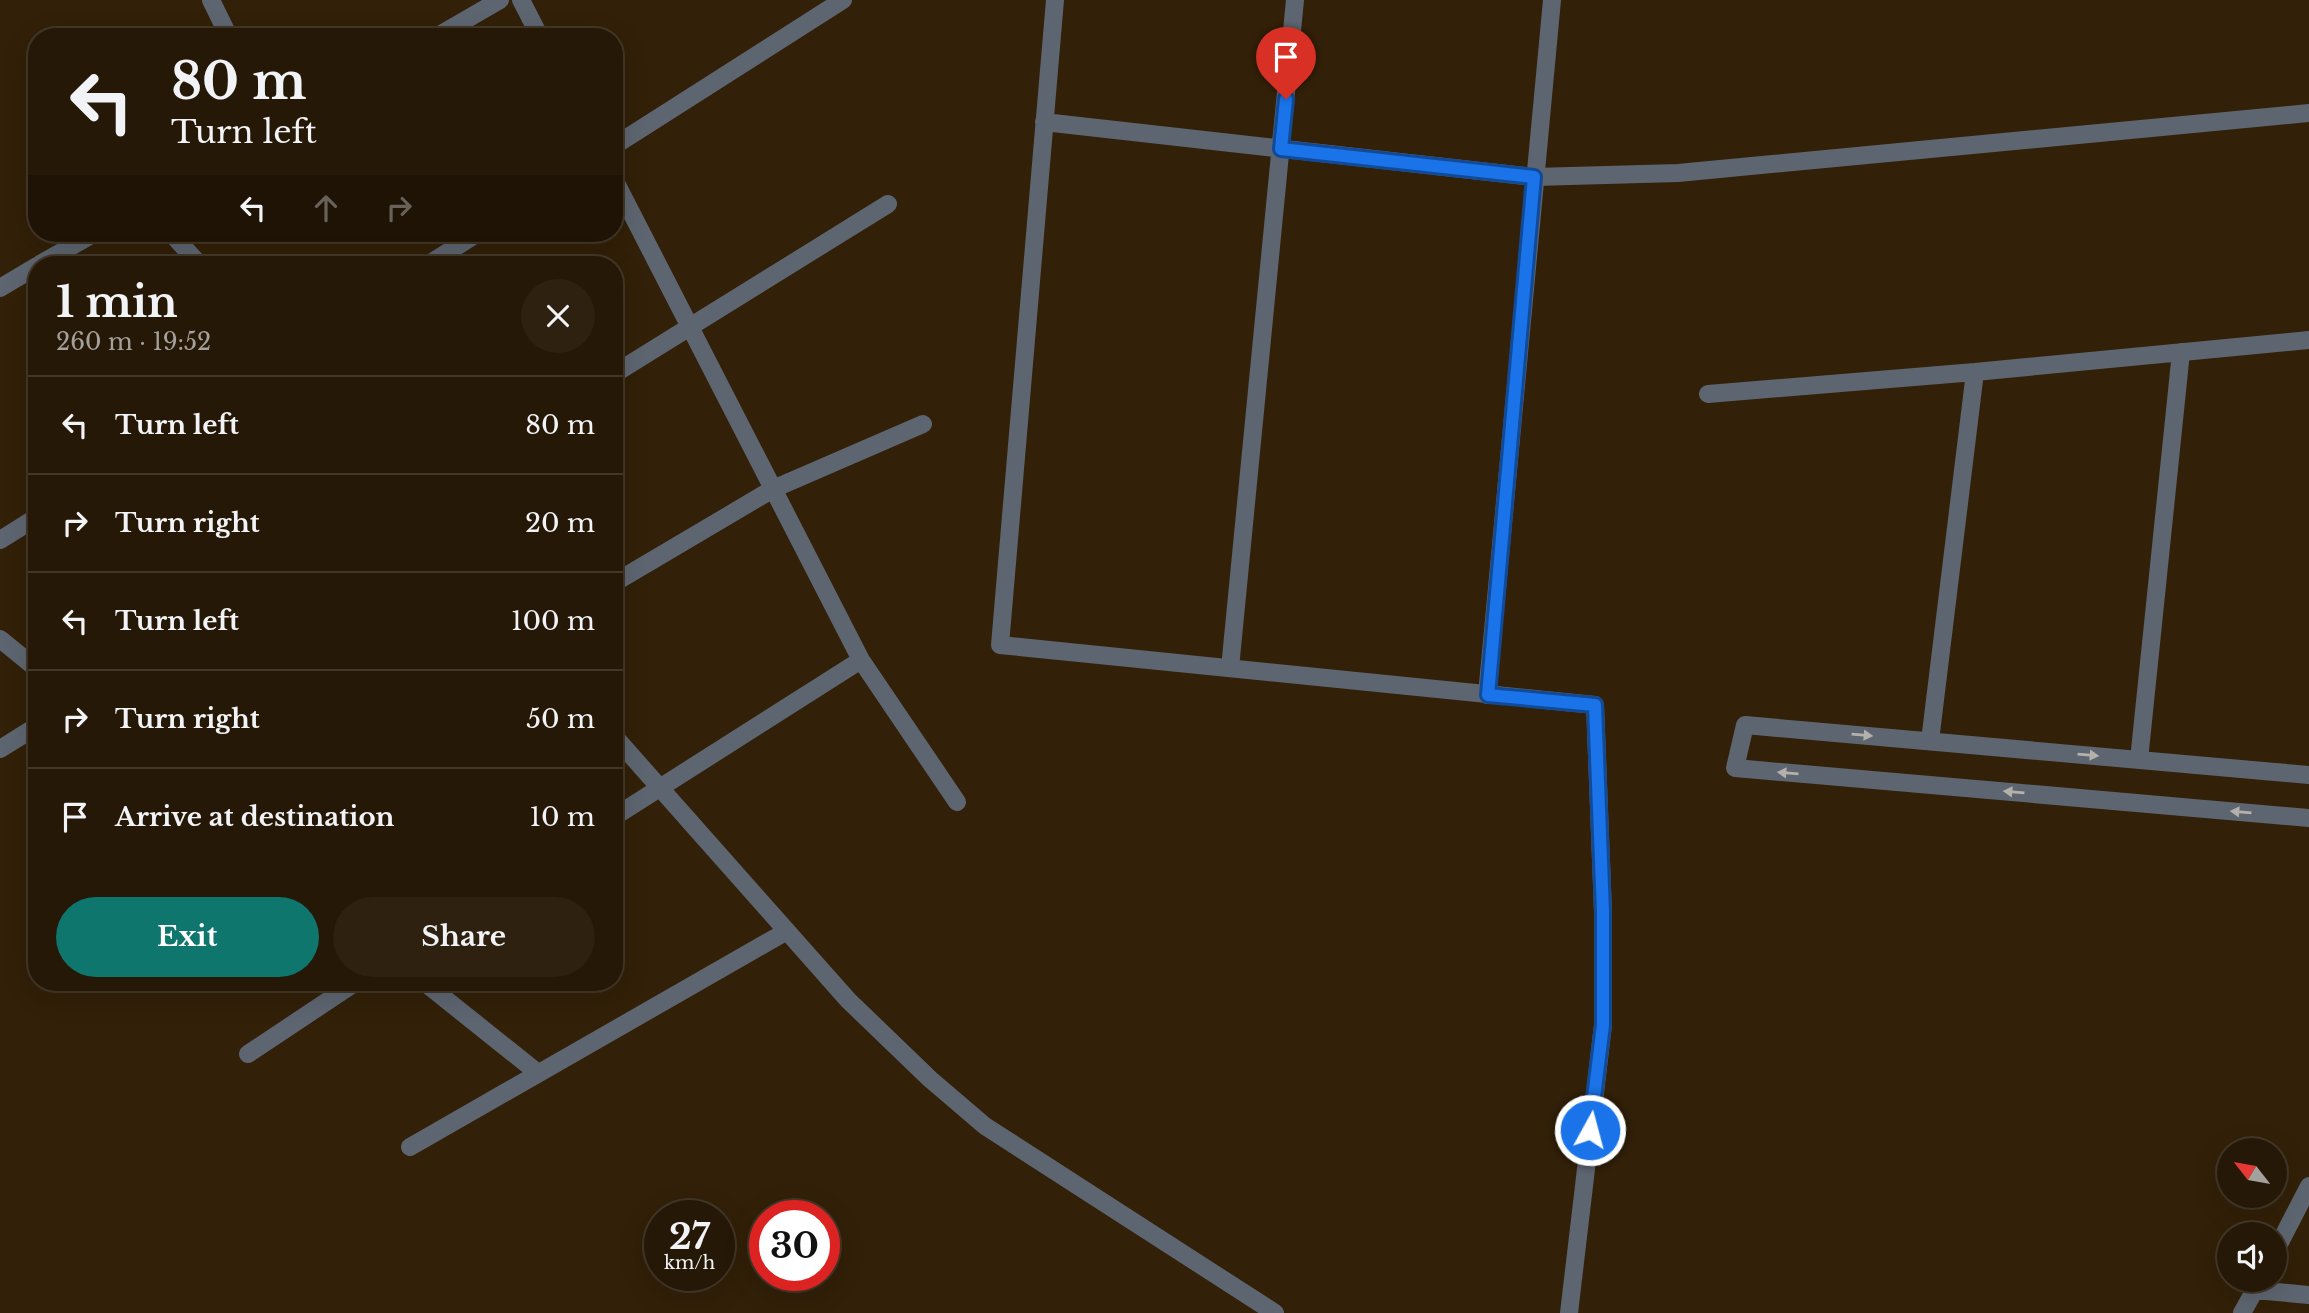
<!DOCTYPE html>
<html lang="en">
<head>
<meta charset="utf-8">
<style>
	:root { --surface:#261806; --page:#2e2110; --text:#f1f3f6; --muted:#a4a09b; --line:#423728; --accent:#0f766e }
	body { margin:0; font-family:"Libre Baskerville",serif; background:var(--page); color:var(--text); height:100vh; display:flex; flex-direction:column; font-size:26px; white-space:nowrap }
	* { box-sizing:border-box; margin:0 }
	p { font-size:23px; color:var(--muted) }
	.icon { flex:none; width:38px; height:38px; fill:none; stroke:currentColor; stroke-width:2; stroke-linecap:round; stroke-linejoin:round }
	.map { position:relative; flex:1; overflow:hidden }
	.panel { position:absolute; left:28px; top:256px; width:595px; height:735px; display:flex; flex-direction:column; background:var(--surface); border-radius:28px; box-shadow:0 7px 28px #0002,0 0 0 2px var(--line) }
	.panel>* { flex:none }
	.hud { position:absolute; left:28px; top:28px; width:595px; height:214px; border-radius:28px; box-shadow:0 7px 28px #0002,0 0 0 2px var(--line); background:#261806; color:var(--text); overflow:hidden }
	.needle { width:46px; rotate:301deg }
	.buttons { position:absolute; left:2217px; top:1138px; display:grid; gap:14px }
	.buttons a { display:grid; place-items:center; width:70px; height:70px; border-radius:50%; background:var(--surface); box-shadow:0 7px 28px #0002,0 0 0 2px var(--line); font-size:35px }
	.speed { position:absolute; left:644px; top:1200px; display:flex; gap:14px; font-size:35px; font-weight:700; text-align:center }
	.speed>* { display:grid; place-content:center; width:91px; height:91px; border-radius:50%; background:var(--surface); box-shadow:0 7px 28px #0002,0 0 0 2px var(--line); line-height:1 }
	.speed small { font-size:18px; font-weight:400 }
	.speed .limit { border:10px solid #d22; background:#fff; color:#111 }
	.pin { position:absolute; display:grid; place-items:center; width:60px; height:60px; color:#fff; margin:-72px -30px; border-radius:50% 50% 50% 0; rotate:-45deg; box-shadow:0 0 7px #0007 }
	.pin .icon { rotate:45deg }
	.me { position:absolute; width:77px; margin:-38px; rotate:7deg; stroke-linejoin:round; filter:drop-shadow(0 0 5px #0008) }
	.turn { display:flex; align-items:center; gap:24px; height:147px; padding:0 28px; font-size:32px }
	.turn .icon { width:91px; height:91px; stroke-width:2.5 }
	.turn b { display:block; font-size:49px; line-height:60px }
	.lanes { display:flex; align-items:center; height:66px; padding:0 28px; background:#0003; justify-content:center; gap:35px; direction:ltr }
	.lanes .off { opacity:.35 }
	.round { display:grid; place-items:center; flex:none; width:74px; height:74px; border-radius:37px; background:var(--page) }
	.summary { display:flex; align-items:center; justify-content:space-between; height:119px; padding:0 28px }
	h1 { font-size:42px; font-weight:700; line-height:52px }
	.primary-button { display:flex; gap:14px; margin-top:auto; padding:14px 28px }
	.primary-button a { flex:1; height:80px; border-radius:42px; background:var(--accent); color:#fff; font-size:28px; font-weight:700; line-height:80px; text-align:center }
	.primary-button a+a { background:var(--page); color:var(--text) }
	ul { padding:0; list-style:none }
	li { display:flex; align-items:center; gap:21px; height:98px; padding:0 28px; border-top:2px solid var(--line) }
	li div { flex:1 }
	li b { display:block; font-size:26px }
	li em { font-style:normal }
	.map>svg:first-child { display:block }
</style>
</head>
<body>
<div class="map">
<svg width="2309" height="1313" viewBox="0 0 2309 1313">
	<rect width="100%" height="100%" fill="#322008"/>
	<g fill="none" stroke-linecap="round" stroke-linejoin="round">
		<path stroke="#5d6570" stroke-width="18" d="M211,0L229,37
			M521,0L540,37
			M1055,0L1000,645L1595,705L1603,912V1025L1569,1313
			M436,37L500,0
			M1044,122L1534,177L1678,173L2309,113
			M614,146L843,0
			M614,179L861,660L957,802
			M171,233L199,264
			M40,264L95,233
			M429,264L478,233
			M0,288L37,266
			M1975,372L2309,340
			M614,374L888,204
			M1708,394L1975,372L1930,741
			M0,540L37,517
			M614,583L773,489L923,424
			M0,639L37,669
			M1230,668L1295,0
			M1487,695L1552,0
			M614,736L848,1000L930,1079L985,1126L1275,1313
			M0,749L37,726
			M2139,760L2181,352
			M2309,775L1745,725L1735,768L2309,818
			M614,817L861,660
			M424,982L538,1073
			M248,1054L356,982
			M410,1147L787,931
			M2275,1252L2309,1186
			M2255,1290L2309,1295
			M2242,1313L2261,1279"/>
	</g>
	<defs><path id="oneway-solid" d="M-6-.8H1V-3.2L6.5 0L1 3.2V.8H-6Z" transform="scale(1.75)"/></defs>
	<g fill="#b5b0ab">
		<use href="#oneway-solid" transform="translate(1862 735) rotate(5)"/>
		<use href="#oneway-solid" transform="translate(2088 755) rotate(5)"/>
		<use href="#oneway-solid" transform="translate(1788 773) rotate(-175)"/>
		<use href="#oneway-solid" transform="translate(2014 792) rotate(-175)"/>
		<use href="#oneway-solid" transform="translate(2241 812) rotate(-175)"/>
	</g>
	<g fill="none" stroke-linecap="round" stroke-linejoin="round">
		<defs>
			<path id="route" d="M1286,99L1281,149L1534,177L1488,695L1595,705L1603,912V1025L1590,1130"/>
		</defs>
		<use href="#route" stroke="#114b97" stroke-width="18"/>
		<use href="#route" stroke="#1a73e8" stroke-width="12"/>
	</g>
</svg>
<div class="buttons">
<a><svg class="needle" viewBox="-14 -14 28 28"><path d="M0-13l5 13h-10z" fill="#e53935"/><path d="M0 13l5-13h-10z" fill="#a4a09b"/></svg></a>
<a><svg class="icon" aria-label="sound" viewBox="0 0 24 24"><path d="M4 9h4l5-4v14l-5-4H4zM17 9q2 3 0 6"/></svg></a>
</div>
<div class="speed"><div>27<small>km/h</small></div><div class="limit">30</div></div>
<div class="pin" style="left:1286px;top:99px;background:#d93025"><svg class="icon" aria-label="arrive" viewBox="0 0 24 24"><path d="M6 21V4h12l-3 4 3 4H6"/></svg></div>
<svg class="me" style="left:1590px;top:1130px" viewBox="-20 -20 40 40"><circle r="17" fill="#1a73e8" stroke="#fff" stroke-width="3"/><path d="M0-11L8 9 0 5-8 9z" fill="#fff"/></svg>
<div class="hud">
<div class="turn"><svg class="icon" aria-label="left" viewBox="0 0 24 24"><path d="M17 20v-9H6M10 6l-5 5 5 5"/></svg><div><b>80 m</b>Turn left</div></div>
<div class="lanes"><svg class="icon" aria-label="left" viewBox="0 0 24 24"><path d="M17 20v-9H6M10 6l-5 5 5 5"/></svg><svg class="icon off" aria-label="ahead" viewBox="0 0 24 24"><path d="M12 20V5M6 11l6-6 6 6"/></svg><svg class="icon off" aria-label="right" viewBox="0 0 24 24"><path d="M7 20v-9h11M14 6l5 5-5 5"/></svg></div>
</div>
<section class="panel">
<div class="summary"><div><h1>1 min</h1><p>260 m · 19:52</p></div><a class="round"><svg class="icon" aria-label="close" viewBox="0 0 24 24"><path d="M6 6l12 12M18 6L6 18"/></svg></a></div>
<ul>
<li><svg class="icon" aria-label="left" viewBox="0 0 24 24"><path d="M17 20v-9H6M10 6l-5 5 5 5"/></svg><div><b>Turn left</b></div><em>80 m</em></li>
<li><svg class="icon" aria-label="right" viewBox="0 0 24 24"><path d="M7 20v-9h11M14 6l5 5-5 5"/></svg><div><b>Turn right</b></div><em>20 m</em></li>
<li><svg class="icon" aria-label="left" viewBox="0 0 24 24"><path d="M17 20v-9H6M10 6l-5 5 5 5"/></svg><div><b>Turn left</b></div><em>100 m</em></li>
<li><svg class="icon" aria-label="right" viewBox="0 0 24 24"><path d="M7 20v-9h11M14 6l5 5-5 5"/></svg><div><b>Turn right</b></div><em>50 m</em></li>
<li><svg class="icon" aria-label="arrive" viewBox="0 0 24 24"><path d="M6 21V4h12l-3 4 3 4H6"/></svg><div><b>Arrive at destination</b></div><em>10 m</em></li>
</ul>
<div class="primary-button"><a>Exit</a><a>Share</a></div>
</section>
</div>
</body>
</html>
